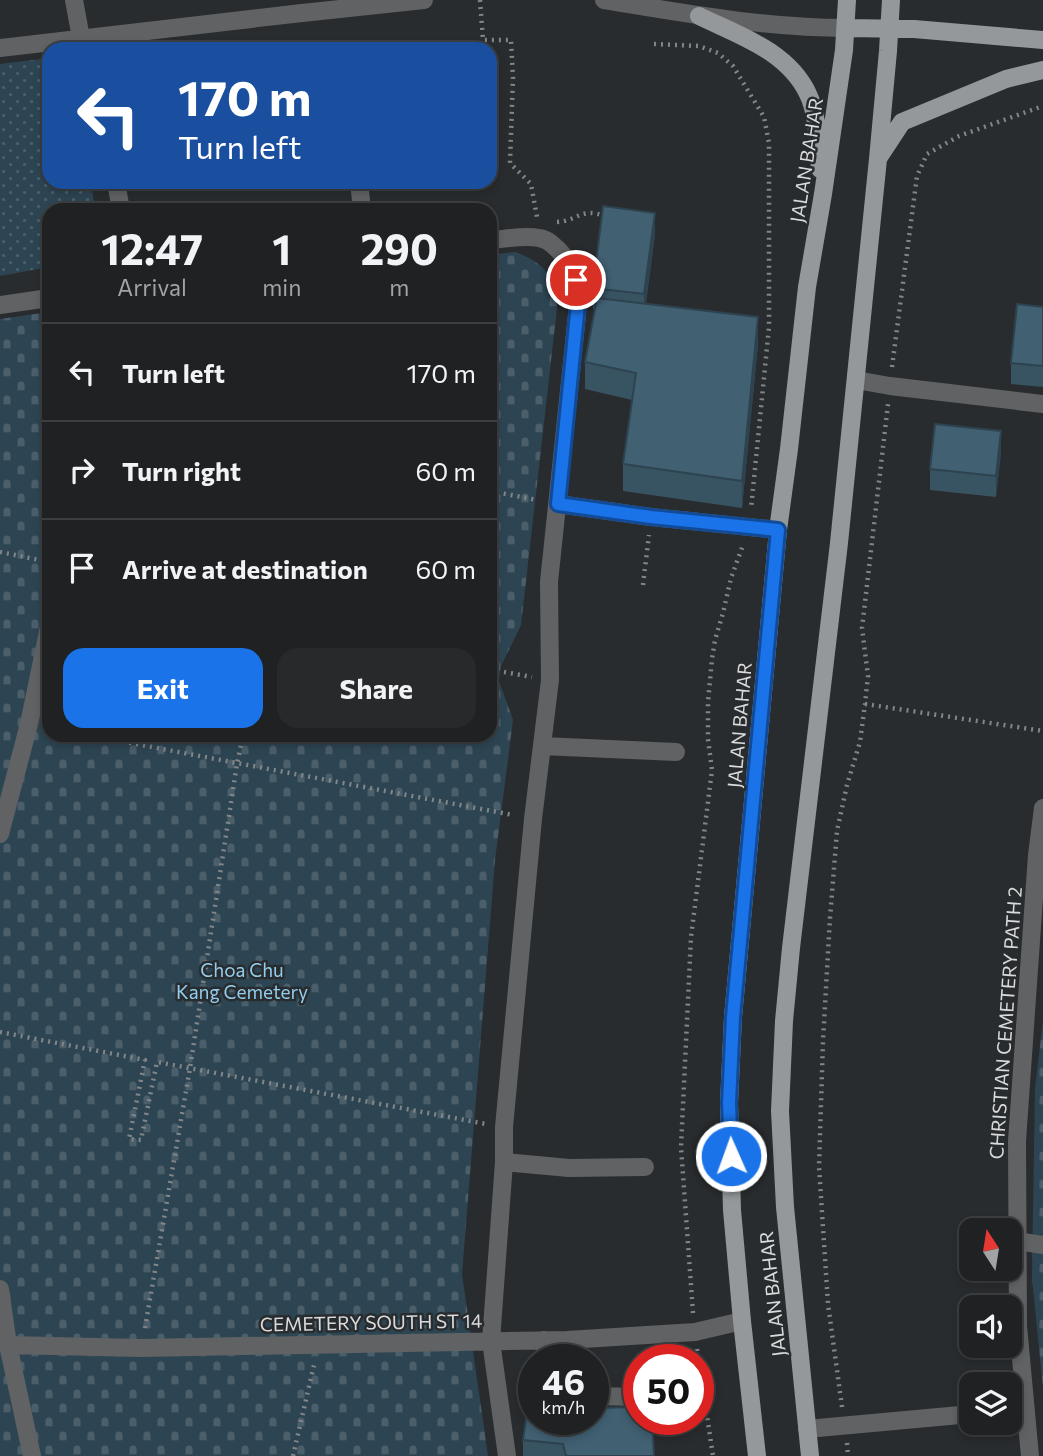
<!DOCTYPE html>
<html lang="en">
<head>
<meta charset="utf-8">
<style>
	:root { --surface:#1f2122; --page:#27292a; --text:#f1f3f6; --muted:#a1a3a5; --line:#3c3e40; --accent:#1a73e8 }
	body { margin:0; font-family:Commissioner,sans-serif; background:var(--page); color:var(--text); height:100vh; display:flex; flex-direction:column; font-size:26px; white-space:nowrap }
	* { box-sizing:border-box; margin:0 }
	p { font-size:23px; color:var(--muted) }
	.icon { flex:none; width:38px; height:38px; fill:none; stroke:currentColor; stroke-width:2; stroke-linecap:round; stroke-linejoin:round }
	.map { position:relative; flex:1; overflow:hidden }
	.panel { position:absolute; left:42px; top:203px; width:455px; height:539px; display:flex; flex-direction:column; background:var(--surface); border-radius:21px; box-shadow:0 4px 10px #0003,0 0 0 2px var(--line) }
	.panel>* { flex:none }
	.top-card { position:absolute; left:42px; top:42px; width:455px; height:147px; border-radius:21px; box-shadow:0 4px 10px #0003,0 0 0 2px var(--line); background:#1a4fa0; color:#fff; overflow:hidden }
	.needle { width:46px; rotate:348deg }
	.fabs { position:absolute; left:959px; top:1218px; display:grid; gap:14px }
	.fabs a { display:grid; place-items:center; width:63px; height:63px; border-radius:14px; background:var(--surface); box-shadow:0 4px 10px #0003,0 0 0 2px var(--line); font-size:35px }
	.speed { position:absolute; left:518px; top:1344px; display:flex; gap:14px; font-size:35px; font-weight:700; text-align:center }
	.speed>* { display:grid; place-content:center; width:91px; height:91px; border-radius:50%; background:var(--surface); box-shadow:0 4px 10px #0003,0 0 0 2px var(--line); line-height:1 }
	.speed small { font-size:18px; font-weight:400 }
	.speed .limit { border:10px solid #d22; background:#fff; color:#111 }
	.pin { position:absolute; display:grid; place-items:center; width:60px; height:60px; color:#fff; margin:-30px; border:4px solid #fff; border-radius:50%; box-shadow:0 2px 7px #0007 }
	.me { position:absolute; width:77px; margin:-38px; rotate:358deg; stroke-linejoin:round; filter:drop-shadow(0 0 5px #0008) }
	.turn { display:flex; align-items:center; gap:24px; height:147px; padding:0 21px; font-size:32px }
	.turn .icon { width:91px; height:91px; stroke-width:2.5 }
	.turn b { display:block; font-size:49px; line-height:60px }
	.eta { display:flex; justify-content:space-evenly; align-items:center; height:119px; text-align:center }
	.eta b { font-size:42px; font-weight:700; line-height:49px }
	.cta { display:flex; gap:14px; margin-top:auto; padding:14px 21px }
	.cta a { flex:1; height:80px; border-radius:21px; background:var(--accent); color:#fff; font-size:28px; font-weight:700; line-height:80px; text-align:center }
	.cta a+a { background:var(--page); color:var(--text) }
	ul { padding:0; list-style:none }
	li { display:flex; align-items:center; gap:21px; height:98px; padding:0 21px; border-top:2px solid var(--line) }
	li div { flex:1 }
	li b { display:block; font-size:26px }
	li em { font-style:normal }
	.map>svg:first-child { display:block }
</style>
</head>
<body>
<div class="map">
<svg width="1043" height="1456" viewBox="0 0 1043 1456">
	<defs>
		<pattern id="grass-dots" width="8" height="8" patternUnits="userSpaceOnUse" patternTransform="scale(1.75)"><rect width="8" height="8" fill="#2d4553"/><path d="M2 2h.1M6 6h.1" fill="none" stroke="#4b5f6b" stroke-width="1.8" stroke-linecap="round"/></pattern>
		<pattern id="cemetery-stones" width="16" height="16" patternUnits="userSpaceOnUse" patternTransform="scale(1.75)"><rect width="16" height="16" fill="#2d4553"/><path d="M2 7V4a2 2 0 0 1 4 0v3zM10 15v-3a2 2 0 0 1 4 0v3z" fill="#4b5f6b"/></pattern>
	</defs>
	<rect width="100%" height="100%" fill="#292c2e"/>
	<path fill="url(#grass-dots)" d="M49,58V182H91L95,210H49V267L0,276V64Z"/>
	<path fill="url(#cemetery-stones)" d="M515,252C533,258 552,271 556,290C558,296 557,303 557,308L521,625L501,666L499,681L513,720L495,860L462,1274L488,1456H0V319L49,312V735H490V255Z
		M1043,1020V1388L1032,1277L1035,1089Z"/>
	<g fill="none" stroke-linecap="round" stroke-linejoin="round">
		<path stroke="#838688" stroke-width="4.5" stroke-dasharray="2 5" stroke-linecap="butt" d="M480,0L483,40H511L513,78L510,163L531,184L537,217
			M654,44L699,46L718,53L733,66L764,117L769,143V327L751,509
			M557,222C577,221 582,207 604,216
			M892,367L917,176L927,154L959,136L1043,106
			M490,491L537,500
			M0,552L49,562
			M643,585L649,535
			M504,672L532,677
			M865,704L1043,731
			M88,735L513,815
			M0,1032L145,1060L129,1139L141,1140L157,1062L486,1124
			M693,1313L681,1147L691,937L712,770L708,739V702L712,659L715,640L723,613L731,578L743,545
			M145,1328L190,1068L237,764L243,735
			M697,1349L713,1456
			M842,1407L828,1304L819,1167L823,1041L830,918L837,831L847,785L860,742L865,704L868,676L862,628L888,404
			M847,1443L848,1456
			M293,1456L314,1365"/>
		<path stroke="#606263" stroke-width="18" d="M74,0L81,38
			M604,0C684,13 765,28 846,28
			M0,48L302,13L424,0
			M116,182L121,210
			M359,182L362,210
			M490,240C506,239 524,235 539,238C545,239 550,242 554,246C573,262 576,281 578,305L549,582L550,680L533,819L504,1127V1162L491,1341L507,1456
			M0,305L49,298
			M856,380L890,386L1043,404
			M558,504L651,517L778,530
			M542,746L676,752
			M0,834L29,724L49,627
			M504,1162L569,1168L645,1167
			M1017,1241L1043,1245
			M0,1289L8,1345L32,1456
			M544,1340L547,1360
			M0,1343L8,1345L141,1348L567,1340L695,1332L742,1321
			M593,1396L639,1397
			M807,1429L971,1414
			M1030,1456L1018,1326L1017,1141L1037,855L1043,808"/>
		<path stroke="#94989a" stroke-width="18" d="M699,16C738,35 788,51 808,94C818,114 818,147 820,169
			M846,28L914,29L1043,40
			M879,157L902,122L1006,79L1043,70
			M757,1456L742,1321L732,1210L729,1103L733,1017L778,530L789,449L807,287L823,194L844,50L847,0
			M810,1456L785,1207L780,1111L784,1021L791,948L839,543L878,159L888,51L891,0"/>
	</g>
	<path fill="#385362" d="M655,234L646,303L758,344L742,508L623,491V464L632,400L585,389V362L595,309H593V288Z
		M1043,307V387L1011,384V363Z
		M1001,452L996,497L930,490V469Z
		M531,1384L654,1456H523V1440Z"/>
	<path fill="#2e4350" d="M655,213V234L644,315V294Z
		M758,317V344L742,508V481Z
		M1001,431V452L996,497V476Z"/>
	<path fill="#416072" stroke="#2e4350" stroke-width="2" d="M603,206L655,213L644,294L593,288Z
		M597,298L758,317L742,481L623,464L636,373L585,362Z
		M1017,304L1043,307V366L1011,363Z
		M935,424L1001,431L996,476L930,469Z
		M531,1384H534V1419H593V1408L639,1407V1419H652L654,1456H566L563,1444L523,1440Z"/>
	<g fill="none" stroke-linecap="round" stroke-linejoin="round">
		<defs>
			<path id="route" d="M576,280L578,304L558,504L651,517L778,530L733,1017L729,1103L731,1156"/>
		</defs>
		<use href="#route" stroke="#114b97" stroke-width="18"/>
		<use href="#route" stroke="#1a73e8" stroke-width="12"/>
	</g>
	<g text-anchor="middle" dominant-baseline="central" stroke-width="5" stroke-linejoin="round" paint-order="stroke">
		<g font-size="19" fill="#d8dadc" stroke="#292c2e">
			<text transform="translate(806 160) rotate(-81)">JALAN BAHAR</text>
			<text transform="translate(739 725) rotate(-85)">JALAN BAHAR</text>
			<text transform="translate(1005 1023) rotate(-86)">CHRISTIAN CEMETERY PATH 2</text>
			<text transform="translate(772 1294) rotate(-96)">JALAN BAHAR</text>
			<text transform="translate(371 1322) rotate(-1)">CEMETERY SOUTH ST 14</text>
		</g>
		<g font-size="19" fill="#93cdee" stroke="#292c2e">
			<text x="242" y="969">Choa Chu<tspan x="242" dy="22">Kang Cemetery</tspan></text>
		</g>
	</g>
</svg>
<div class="fabs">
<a><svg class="needle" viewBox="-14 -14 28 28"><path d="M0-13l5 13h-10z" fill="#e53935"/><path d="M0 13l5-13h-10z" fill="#a1a3a5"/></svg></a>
<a><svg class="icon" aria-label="sound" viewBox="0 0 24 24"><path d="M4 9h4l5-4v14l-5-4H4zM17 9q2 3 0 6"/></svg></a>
<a><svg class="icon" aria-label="layers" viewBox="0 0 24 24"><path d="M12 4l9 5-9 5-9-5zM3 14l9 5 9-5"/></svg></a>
</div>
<div class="speed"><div>46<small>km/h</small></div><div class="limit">50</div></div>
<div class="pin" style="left:576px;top:280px;background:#d93025"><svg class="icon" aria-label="arrive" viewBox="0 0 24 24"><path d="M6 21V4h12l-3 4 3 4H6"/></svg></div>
<svg class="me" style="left:731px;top:1156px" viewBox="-20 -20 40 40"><circle r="17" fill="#1a73e8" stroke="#fff" stroke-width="3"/><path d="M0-11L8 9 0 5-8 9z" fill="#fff"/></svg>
<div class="top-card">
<div class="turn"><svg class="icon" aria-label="left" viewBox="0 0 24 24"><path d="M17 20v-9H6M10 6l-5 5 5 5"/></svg><div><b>170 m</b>Turn left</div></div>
</div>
<section class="panel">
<div class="eta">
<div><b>12:47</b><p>Arrival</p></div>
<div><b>1</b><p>min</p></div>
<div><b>290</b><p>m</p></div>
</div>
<ul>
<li><svg class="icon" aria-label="left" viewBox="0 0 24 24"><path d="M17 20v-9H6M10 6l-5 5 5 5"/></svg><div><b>Turn left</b></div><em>170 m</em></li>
<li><svg class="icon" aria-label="right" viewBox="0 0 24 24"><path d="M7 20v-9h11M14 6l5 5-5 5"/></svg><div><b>Turn right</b></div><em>60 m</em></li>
<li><svg class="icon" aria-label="arrive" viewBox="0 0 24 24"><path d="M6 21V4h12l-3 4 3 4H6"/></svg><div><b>Arrive at destination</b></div><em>60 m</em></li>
</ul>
<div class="cta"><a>Exit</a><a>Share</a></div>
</section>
</div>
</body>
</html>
